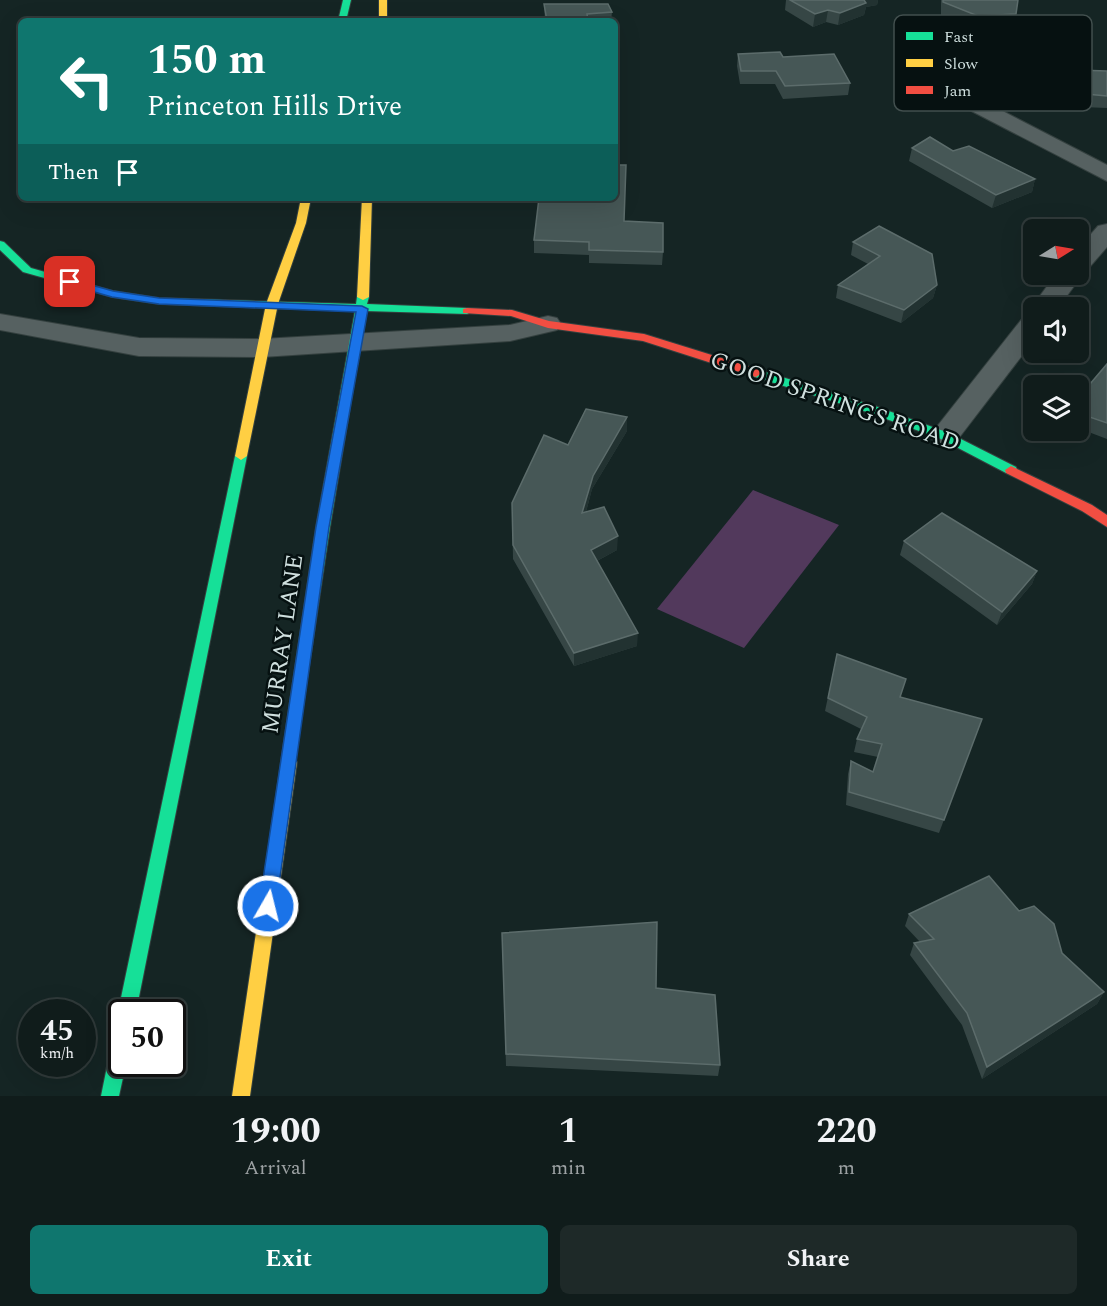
<!DOCTYPE html>
<html lang="en">
<head>
<meta charset="utf-8">
<style>
	:root { --surface:#101c1b; --page:#1e2928; --text:#f1f3f6; --muted:#9ca1a3; --line:#303a3a; --accent:#0f766e }
	body { margin:0; font-family:Spectral,serif; background:var(--page); color:var(--text); height:100vh; display:flex; flex-direction:column; font-size:22px; white-space:nowrap }
	* { box-sizing:border-box; margin:0 }
	p { font-size:20px; color:var(--muted) }
	.icon { flex:none; width:33px; height:33px; fill:none; stroke:currentColor; stroke-width:2; stroke-linecap:round; stroke-linejoin:round }
	.map { position:relative; height:1096px; overflow:hidden }
	.details { display:flex; flex-direction:column; background:var(--surface); flex:1 }
	.details>* { flex:none }
	.banner { position:absolute; left:18px; top:18px; width:600px; height:183px; border-radius:9px; box-shadow:0 6px 24px #0002,0 0 0 2px var(--line); background:#0f766e; color:#fff; overflow:hidden }
	.needle { width:39px; rotate:79deg }
	.tools { position:absolute; left:1023px; top:219px; display:grid; gap:12px }
	.tools a { display:grid; place-items:center; width:66px; height:66px; border-radius:9px; background:var(--surface); box-shadow:0 6px 24px #0002,0 0 0 2px var(--line); font-size:30px }
	.speed { position:absolute; left:18px; top:999px; display:flex; gap:12px; font-size:30px; font-weight:700; text-align:center }
	.speed>* { display:grid; place-content:center; width:78px; height:78px; border-radius:50%; background:var(--surface); box-shadow:0 6px 24px #0002,0 0 0 2px var(--line); line-height:1 }
	.speed small { font-size:15px; font-weight:400 }
	.speed .limit { border:3px solid #111; border-radius:9px; background:#fff; color:#111 }
	.pin { position:absolute; display:grid; place-items:center; width:51px; height:51px; color:#fff; margin:-26px; border-radius:12px; box-shadow:0 3px 9px #0006 }
	.me { position:absolute; width:66px; margin:-33px; rotate:8deg; stroke-linejoin:round; filter:drop-shadow(0 0 4px #0008) }
	.turn { display:flex; align-items:center; gap:21px; height:126px; padding:0 30px; font-size:27px }
	.turn .icon { width:78px; height:78px; stroke-width:2.5 }
	.turn b { display:block; font-size:42px; line-height:51px }
	.then { display:flex; align-items:center; height:57px; padding:0 30px; background:#0003; gap:12px; font-size:22px }
	.eta { display:flex; justify-content:space-evenly; align-items:center; height:102px; text-align:center }
	.eta b { font-size:36px; font-weight:700; line-height:42px }
	.action { display:flex; gap:12px; margin-top:auto; padding:12px 30px }
	.action a { flex:1; height:69px; border-radius:9px; background:var(--accent); color:#fff; font-size:24px; font-weight:700; line-height:69px; text-align:center }
	.action a+a { background:var(--page); color:var(--text) }
	.map>svg:first-child { display:block }
</style>
</head>
<body>
<div class="map">
<svg width="1107" height="1096" viewBox="0 0 1107 1096">
	<rect width="100%" height="100%" fill="#152524"/>
	<path fill="#52395c" d="M753,490L839,525L744,648L657,609Z"/>
	<g fill="none" stroke-linecap="round" stroke-linejoin="round">
		<defs>
			<path id="street" d="M937,77L1107,165V181L929,89L926,84L929,79Z
				M1107,224V247L1087,270L1081,272L1083,274L1058,308H1034V312L1031,308L1056,274H1078V249L1098,226Z
				M1034,313V340L955,443L945,446L935,443L930,436L935,429L1025,315Z
				M0,314L139,338L262,339L510,325L548,316L557,318L561,324L557,330L510,341L262,357L139,356L0,330Z"/>
			<path id="fast" d="M343,0H351L346,21H338Z
				M0,241L4,242L31,268L113,291L159,298L356,304L357,297L363,294L369,297L367,304L467,308L473,311L467,314L366,311L330,527L294,766L289,768L284,766L281,762L316,527L355,311L159,304L112,297L23,272L0,250Z
				M756,369L875,406L949,433L1016,467L1017,470L1016,473H1006L941,439L867,412L752,376L750,373L752,370Z
				M241,452L247,456L136,1012H122V1018L118,1012L235,456Z
				M122,1029V1064H126L119,1096H101L113,1037L116,1031Z"/>
			<path id="slow" d="M379,0H387V21H379Z
				M301,198H311L306,223L278,304L247,456L241,460L235,456L266,304L296,223Z
				M362,198H372L369,297L363,300L357,297Z
				M289,756L294,758L297,762L250,1096H232L281,762L284,758Z"/>
			<path id="jam" d="M467,308L512,310L549,321L644,334L760,370L762,373L756,377L752,376L643,341L548,328L511,316L463,313V309Z
				M1011,466L1092,505L1107,515V527L1082,511L1006,473L1005,470Z"/>
		</defs>
		<use href="#street" stroke="#34403f" stroke-width="2"/>
		<use href="#fast" stroke="#34403f" stroke-width="2"/>
		<use href="#slow" stroke="#34403f" stroke-width="2"/>
		<use href="#jam" stroke="#34403f" stroke-width="2"/>
		<use href="#street" fill="#566161" fill-rule="evenodd"/>
		<use href="#fast" fill="#16e098" fill-rule="evenodd"/>
		<use href="#slow" fill="#ffcf43" fill-rule="evenodd"/>
		<use href="#jam" fill="#f24e42" fill-rule="evenodd"/>
	</g>
	<path fill="#364645" d="M786,0H878L877,5L866,7L864,15L838,25L826,22L813,27L785,10Z
		M941,0H1018L1013,26L975,28L941,15Z
		M544,4L612,12L611,21H545Z
		M738,54L783,57L850,83L848,95L783,99L775,84H740L737,66Z
		M1077,70L1107,71V108L1082,107L1074,82Z
		M912,148L953,151L1035,179L1032,192L992,208L909,161Z
		M624,221L663,252L662,265L589,263V255L534,253V240Z
		M853,242L937,285L933,298L901,323L836,298L838,285L868,264L851,255Z
		M1107,364V439L1078,428V398Z
		M627,417V431L592,489L586,512L617,550L597,561L637,646L574,666L513,559L512,503L568,445Z
		M904,541L1037,571L1032,584L997,625L900,555Z
		M837,654L901,697L977,732L939,833L846,805L848,774L851,761L873,772L878,757L854,752L857,739L861,729L825,711Z
		M1019,911L1062,953L1104,992L1097,1004L982,1079L962,1025L910,955L914,943L920,942L905,926L909,914Z
		M502,933L656,988L720,1065L718,1076L506,1066Z"/>
	<path fill="#223231" d="M861,0H878L877,5L866,7L864,15L838,25L840,13Z
		M828,10L826,22L813,27L815,14Z
		M1035,179L1032,192L992,208L996,195Z
		M937,285L933,298L901,323L904,310Z
		M627,417V431L592,489L582,527V513L593,476Z
		M618,536L617,550L591,564V550Z
		M1037,571L1032,584L997,625L1002,612Z
		M638,633L637,646L574,666V653Z
		M1104,992L1097,1004L982,1079L987,1067Z"/>
	<path fill="#465756" stroke="#5c6c6b" stroke-width="1.5" d="M790,0H864L866,3L840,13L828,10L815,14Z
		M943,0H1018L1016,14L978,16L943,2Z
		M544,4H608L612,12L587,14L588,21H547Z
		M780,52L783,57L834,54L850,83L785,86L776,71H741L738,54Z
		M1077,70L1107,71V96L1086,94Z
		M930,137L953,151L969,146L1035,179L996,195L912,148Z
		M615,165H626L624,221L663,223V252L589,250V242L534,240L539,198H615Z
		M879,226L932,254L937,285L904,310L838,285L880,256L853,242Z
		M1107,364V423L1078,413V398Z
		M586,409L627,417L593,476L582,513L604,507L618,536L591,550L638,633L574,653L513,545L512,503L544,435L568,445Z
		M942,513L1037,571L1002,612L904,541Z
		M837,654L906,679L900,697L982,719L944,820L849,792L851,761L873,772L882,744L857,739L867,717L828,698Z
		M989,876L1019,911L1034,906L1054,924L1062,953L1104,992L987,1067L967,1013L914,943L934,939L909,914Z
		M657,922L656,988L715,995L720,1065L506,1054L502,933Z"/>
	<path fill="#1a73e8" stroke="#114b97" stroke-width="1.5" d="M70,279L113,291L159,298L362,306L368,309L329,527L276,906L274,912L268,914L262,912L259,906L316,527L356,312L159,304L112,297L66,284L64,282Z"/>
	<g text-anchor="middle" dominant-baseline="central" stroke-width="5" stroke-linejoin="round" paint-order="stroke">
		<g font-size="24" fill="#cfdfde" stroke="#061111">
			<text transform="translate(835 402) rotate(19)">GOOD SPRINGS ROAD</text>
			<text transform="translate(283 644) rotate(-82)">MURRAY LANE</text>
		</g>
	</g>
	<rect x="894" y="15" width="198" height="96" rx="9" fill="#061111" stroke="#424f4e" stroke-width="1.5"/>
	<rect x="906" y="32" width="27" height="8" fill="#16e098"/>
	<rect x="906" y="59" width="27" height="8" fill="#ffcf43"/>
	<rect x="906" y="86" width="27" height="8" fill="#f24e42"/>
	<g font-size="16" fill="#cfdfde">
		<text x="944" y="42">Fast</text>
		<text x="944" y="69">Slow</text>
		<text x="944" y="96">Jam</text>
	</g>
</svg>
<div class="tools">
<a><svg class="needle" viewBox="-14 -14 28 28"><path d="M0-13l5 13h-10z" fill="#e53935"/><path d="M0 13l5-13h-10z" fill="#9ca1a3"/></svg></a>
<a><svg class="icon" aria-label="sound" viewBox="0 0 24 24"><path d="M4 9h4l5-4v14l-5-4H4zM17 9q2 3 0 6"/></svg></a>
<a><svg class="icon" aria-label="layers" viewBox="0 0 24 24"><path d="M12 4l9 5-9 5-9-5zM3 14l9 5 9-5"/></svg></a>
</div>
<div class="speed"><div>45<small>km/h</small></div><div class="limit">50</div></div>
<div class="pin" style="left:70px;top:282px;background:#d93025"><svg class="icon" aria-label="arrive" viewBox="0 0 24 24"><path d="M6 21V4h12l-3 4 3 4H6"/></svg></div>
<svg class="me" style="left:268px;top:906px" viewBox="-20 -20 40 40"><circle r="17" fill="#1a73e8" stroke="#fff" stroke-width="3"/><path d="M0-11L8 9 0 5-8 9z" fill="#fff"/></svg>
<div class="banner">
<div class="turn"><svg class="icon" aria-label="left" viewBox="0 0 24 24"><path d="M17 20v-9H6M10 6l-5 5 5 5"/></svg><div><b>150 m</b>Princeton Hills Drive</div></div>
<div class="then">Then<svg class="icon" aria-label="arrive" viewBox="0 0 24 24"><path d="M6 21V4h12l-3 4 3 4H6"/></svg></div>
</div>
</div>
<section class="details">
<div class="eta">
<div><b>19:00</b><p>Arrival</p></div>
<div><b>1</b><p>min</p></div>
<div><b>220</b><p>m</p></div>
</div>
<div class="action"><a>Exit</a><a>Share</a></div>
</section>
</body>
</html>
